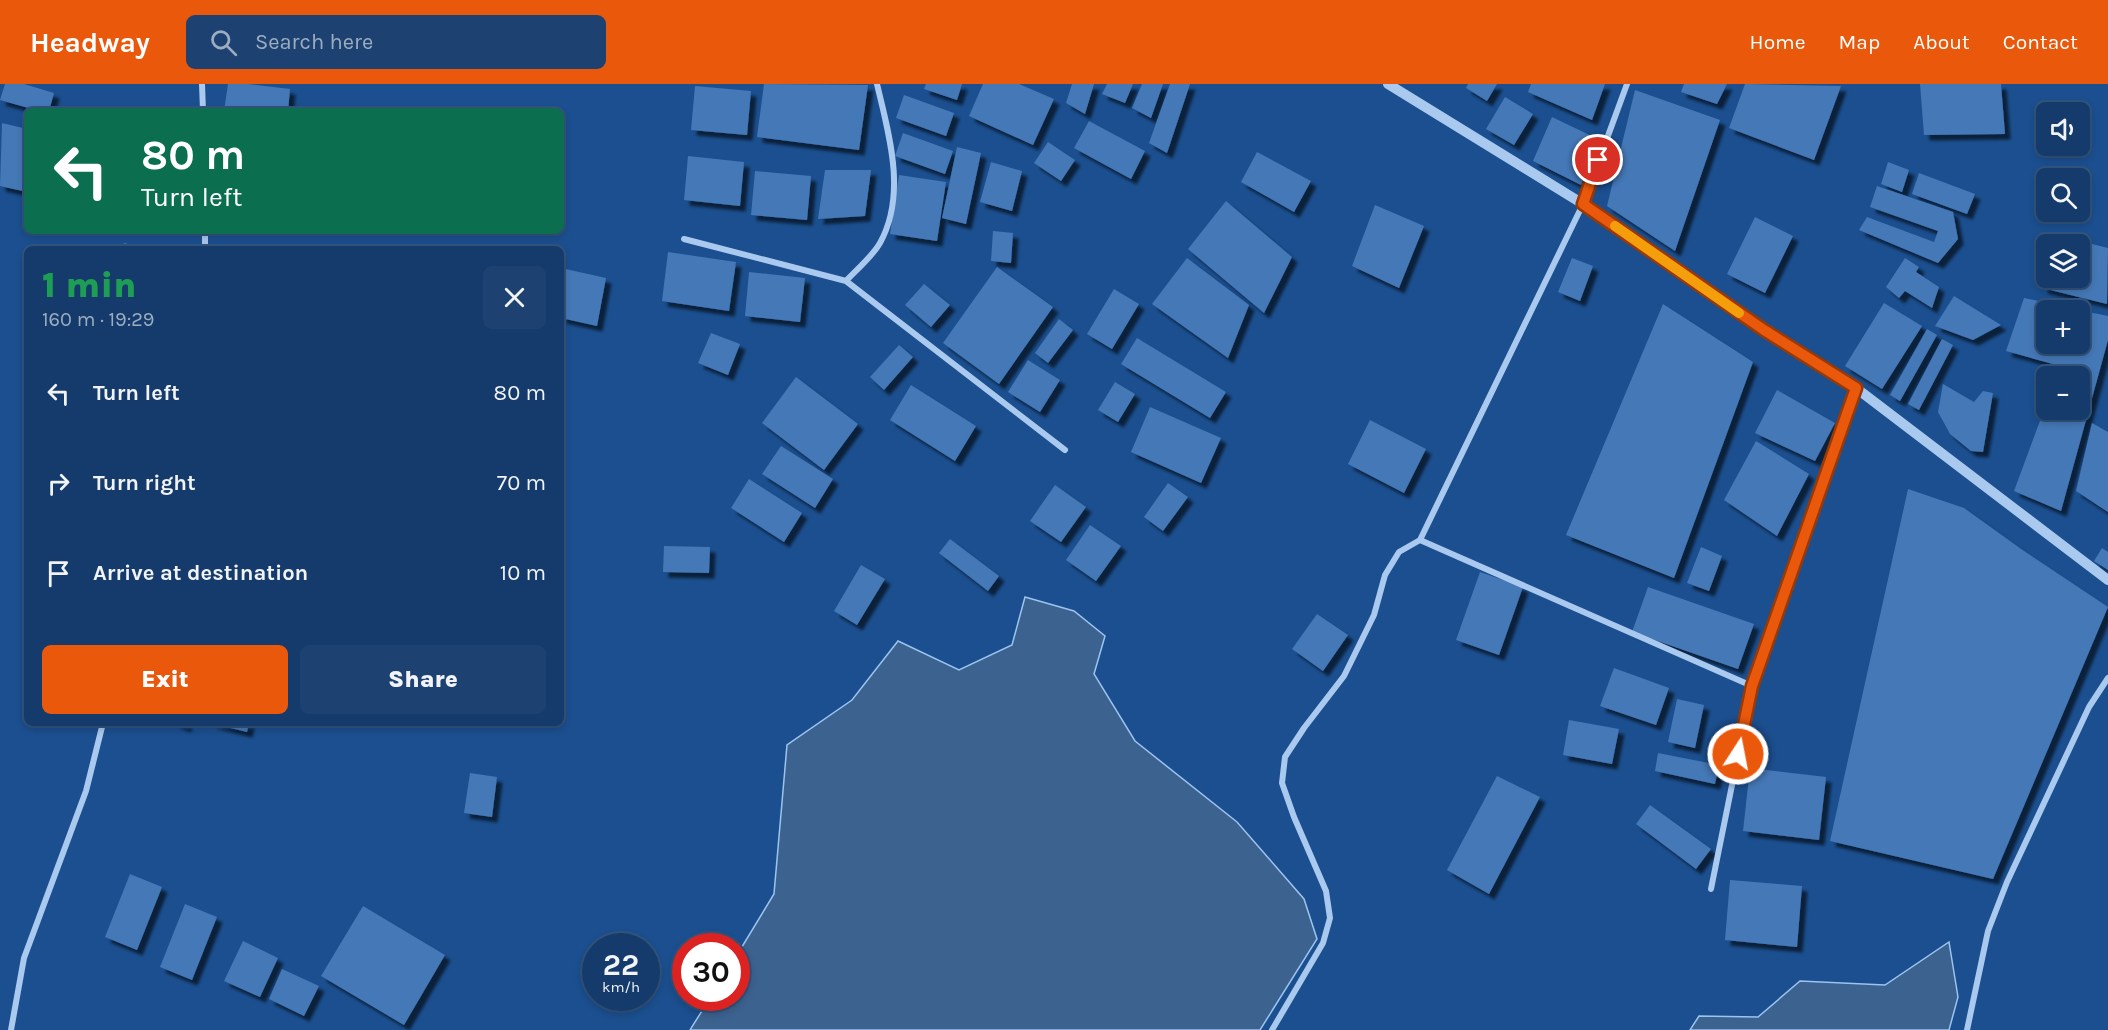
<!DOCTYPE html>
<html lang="en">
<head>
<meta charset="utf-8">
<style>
	:root { --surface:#143b6b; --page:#1d4271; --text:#f1f3f6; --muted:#9dadc1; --line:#33557e; --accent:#ea580c }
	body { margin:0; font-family:Karla,sans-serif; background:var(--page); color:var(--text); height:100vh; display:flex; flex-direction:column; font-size:22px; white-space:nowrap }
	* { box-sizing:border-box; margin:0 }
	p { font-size:20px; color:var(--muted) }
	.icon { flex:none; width:33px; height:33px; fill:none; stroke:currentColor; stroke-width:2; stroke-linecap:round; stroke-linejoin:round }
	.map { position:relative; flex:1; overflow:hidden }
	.details { position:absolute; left:24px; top:162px; width:540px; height:480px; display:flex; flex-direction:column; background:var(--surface); border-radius:9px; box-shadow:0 3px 9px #0003,0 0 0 2px var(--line) }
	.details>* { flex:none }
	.top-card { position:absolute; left:24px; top:24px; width:540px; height:126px; border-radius:9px; box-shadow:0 3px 9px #0003,0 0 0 2px var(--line); background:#0b6e4f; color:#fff; overflow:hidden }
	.buttons { position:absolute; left:2036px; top:18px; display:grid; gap:12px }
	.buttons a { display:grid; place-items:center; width:54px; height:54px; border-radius:9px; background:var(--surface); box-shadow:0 3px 9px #0003,0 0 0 2px var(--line); font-size:30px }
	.speed { position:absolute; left:582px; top:849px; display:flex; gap:12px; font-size:30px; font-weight:700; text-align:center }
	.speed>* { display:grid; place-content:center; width:78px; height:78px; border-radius:50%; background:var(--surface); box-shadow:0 3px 9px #0003,0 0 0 2px var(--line); line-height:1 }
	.speed small { font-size:15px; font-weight:400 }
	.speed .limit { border:9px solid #d22; background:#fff; color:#111 }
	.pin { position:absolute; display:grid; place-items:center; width:51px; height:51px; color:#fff; margin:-26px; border:3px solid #fff; border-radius:50%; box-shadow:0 2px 6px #0007 }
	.me { position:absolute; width:66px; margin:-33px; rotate:11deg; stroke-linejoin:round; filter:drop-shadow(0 0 4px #0008) }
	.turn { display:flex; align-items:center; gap:21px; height:126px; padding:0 18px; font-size:27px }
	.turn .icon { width:78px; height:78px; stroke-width:2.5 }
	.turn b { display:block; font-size:42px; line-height:51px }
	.round { display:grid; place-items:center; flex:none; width:63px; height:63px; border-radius:9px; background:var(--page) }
	.head { display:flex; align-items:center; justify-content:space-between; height:102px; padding:0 18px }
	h1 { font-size:36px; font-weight:800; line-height:45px; color:#1e9e55 }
	.primary-button { display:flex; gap:12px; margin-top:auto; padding:12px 18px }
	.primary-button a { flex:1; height:69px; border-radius:9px; background:var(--accent); color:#fff; font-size:24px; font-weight:800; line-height:69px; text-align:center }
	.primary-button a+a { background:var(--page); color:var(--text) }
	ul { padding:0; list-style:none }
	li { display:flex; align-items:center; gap:18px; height:90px; padding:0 18px }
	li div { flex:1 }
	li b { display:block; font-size:22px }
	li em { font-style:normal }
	header { display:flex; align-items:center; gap:36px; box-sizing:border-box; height:84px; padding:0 30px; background:var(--accent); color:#fff }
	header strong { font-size:28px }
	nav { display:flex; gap:33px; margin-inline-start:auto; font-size:21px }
	.search { width:420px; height:54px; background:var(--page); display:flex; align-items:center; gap:15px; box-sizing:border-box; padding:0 21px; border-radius:9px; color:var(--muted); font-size:22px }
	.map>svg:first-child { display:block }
</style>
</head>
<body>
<header>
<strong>Headway</strong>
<div class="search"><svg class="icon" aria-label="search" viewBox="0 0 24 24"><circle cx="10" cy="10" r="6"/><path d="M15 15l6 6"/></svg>Search here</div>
<nav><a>Home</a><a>Map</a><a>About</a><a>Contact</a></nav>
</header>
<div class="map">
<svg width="2108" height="946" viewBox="0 0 2108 946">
	<defs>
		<filter id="shadow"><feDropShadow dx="5.5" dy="5.5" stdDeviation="1.5" flood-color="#0009"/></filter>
	</defs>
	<rect width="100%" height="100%" fill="#1b4f8f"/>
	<path fill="#3c6290" stroke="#9cc4f0" stroke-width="1.5" d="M1025,513L1074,527L1105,552L1094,590L1135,657L1237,738L1304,815L1317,855L1260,946H690L710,914H736L737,871L774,810L787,661L852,616L898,557L959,586L1012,561Z
		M1949,858L1958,913L1949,946H1690L1699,932L1758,933L1800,897L1885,901Z"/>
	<path fill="#4478b7" filter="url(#shadow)" d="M5,0H24L54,9L49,27H39L0,16Z
		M228,0H248L290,5L288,27H224Z
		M764,0L868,1L859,66L757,53Z
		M926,0H962L957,16L924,5Z
		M983,0H1019L1054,15L1033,61L969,32Z
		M1072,0H1094L1085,30L1066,19Z
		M1107,0H1133L1125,19L1102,10Z
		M1142,0H1163L1151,34L1132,24Z
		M1170,0H1190L1167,69L1149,59Z
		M1468,0H1497L1487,17L1466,4Z
		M1531,0H1605L1592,36L1528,8Z
		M1684,0H1727L1717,20L1681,8Z
		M1745,0L1841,2L1814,76L1729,44Z
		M1920,0H2001L2005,50L1924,51Z
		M695,2L751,7L747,51L691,46Z
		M1635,6L1720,36L1675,167L1607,122Z
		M904,11L954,29L946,52L896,34Z
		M1505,13L1533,30L1514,61L1486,45Z
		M1552,33L1600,56L1581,101L1533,77Z
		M1089,37L1145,67L1131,95L1074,64Z
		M2,39L27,45V108L0,102Z
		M903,49L953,67L945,90L895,72Z
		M1048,58L1075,76L1061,97L1034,79Z
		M957,63L981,69L966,140L942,134Z
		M1257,68L1311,97L1294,128L1241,98Z
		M688,72L744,78L740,122L684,116Z
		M991,78L1022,87L1012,127L980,118Z
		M1888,78L1909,86L1902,108L1881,100Z
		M825,86H871L865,132L818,135Z
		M755,87L811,92L807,136L751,131Z
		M1919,89L1975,110L1967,130L1912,110Z
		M899,91L946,98L937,157L890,150Z
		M1877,102L1953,128L1958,155L1938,179L1859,146L1867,133L1934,158L1938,147L1870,123Z
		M1226,117L1292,173L1264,229L1188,165Z
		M1375,121L1424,142L1399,204L1352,182Z
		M1755,133L1793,152L1765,209L1727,190Z
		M993,147L1013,149L1011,179L991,177Z
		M2056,151L2108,164L2107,220L2042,204L2045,194H2079V160H2053Z
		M124,159L145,164V165H122Z
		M668,168L736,178L729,227L662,217Z
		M1187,174L1249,221L1228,274L1152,220Z
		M1572,174L1593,182L1580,217L1558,208Z
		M1905,174L1919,183L1916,188L1939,203L1932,224L1905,207L1899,214L1886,203Z
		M997,183L1053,223L999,300L943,259Z
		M561,184L606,194L597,242L561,234Z
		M749,188L805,194L800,238L745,232Z
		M924,200L950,221L931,243L905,221Z
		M1114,205L1139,220L1112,265L1087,250Z
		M1954,212L2001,241L1973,256L1935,242Z
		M2024,214L2078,225L2046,226V260H2079V226L2108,232V256L2061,427L2014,407L2044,326H2079V292H2056L2060,282L2006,267Z
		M1884,219L1922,242L1882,305L1845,282Z
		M1663,220L1753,278L1674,494L1566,451Z
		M1059,235L1073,246L1048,279L1035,269Z
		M1927,245L1937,251L1900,317L1890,311Z
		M711,249L740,260L728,291L698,279Z
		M1137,254L1226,308L1210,334L1121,280Z
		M1942,255L1953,261L1919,326L1908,320Z
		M899,261L913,273L884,306L870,293Z
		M1028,276L1060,296L1040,328L1008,308Z
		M796,293L858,340L824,386L762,339Z
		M1115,298L1135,310L1118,338L1098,326Z
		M1943,300L1974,318L1983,307L1993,309L1983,368L1971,367L1950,350L1938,328Z
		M911,301L976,342L955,377L890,336Z
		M1777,306L1835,339L1815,377L1755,349Z
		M1150,323L1221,354L1201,399L1131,368Z
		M1370,336L1426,365L1404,409L1348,380Z
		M2092,339L2108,348V428L2076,407Z
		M1756,357L1809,390L1777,452L1724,416Z
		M781,362L833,395L815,424L762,390Z
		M749,395L802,429L784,458L731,424Z
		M1168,399L1188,413L1163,447L1144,433Z
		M1055,401L1086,423L1061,458L1030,437Z
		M1908,405L1964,424L2024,467L2108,523L1993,795L1830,757Z
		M1090,441L1121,462L1096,497L1066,476Z
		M950,455L999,492L988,507L939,469Z
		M664,462L710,463L709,489L663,488Z
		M1701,463L1722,472L1709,507L1687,499Z
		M2102,464L2108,468V486L2094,477Z
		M861,481L885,495L857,541L834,527Z
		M1480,488L1523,503L1499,571L1456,556Z
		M1648,503L1754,540L1738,585L1632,548Z
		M1317,530L1348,551L1323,587L1292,565Z
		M1614,584L1669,604L1656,641L1600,622Z
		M1677,615L1704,621L1695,664L1668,658Z
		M1569,636L1619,645L1612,680L1563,671Z
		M173,639H187L186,643Z
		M210,639H249L247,648Z
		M1658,669L1719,681L1715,700L1655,687Z
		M1750,684L1826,693L1819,756L1743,747Z
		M470,689L497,693L492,733L464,729Z
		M1497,692L1540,713L1489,810L1447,786Z
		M1650,721L1711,765L1696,785L1636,740Z
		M130,790L162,803L137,866L105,853Z
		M1730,796L1802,802L1797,863L1725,856Z
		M185,820L217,833L192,896L160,883Z
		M363,822L445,871L404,941L321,892Z
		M243,857L278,874L260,913L224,897Z
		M282,885L319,902L304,932L269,915Z"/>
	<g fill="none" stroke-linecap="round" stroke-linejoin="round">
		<path stroke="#a9c9ee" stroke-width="6" d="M202,0L203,27
			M1627,0L1583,120L1420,456L1752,602
			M205,147V165
			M684,155L846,197L1065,366
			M846,197C857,185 872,173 880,159C907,110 889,51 877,0
			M1711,805L1752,602L1856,304
			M11,946L24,874L86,707L103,639
			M1272,946L1323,859L1330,834L1326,807L1294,733L1282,699L1285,673L1304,644L1344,592L1374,531L1385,491L1399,468L1420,456
			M1967,946L1988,847L2007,798L2089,623L2108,594"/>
		<path stroke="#a9c9ee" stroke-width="10" d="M1388,0L1583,120L1764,246L1856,304L2108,496"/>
	</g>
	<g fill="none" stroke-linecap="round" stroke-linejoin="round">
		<defs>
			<path id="route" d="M1598,76L1583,120L1764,246L1856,304L1752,602L1738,670"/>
		</defs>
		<use href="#route" stroke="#983908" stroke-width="15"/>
		<use href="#route" stroke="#ea580c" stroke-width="10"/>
		<path stroke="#f59e0b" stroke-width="10" d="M1615,142L1739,229"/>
	</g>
</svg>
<div class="buttons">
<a><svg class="icon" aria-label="sound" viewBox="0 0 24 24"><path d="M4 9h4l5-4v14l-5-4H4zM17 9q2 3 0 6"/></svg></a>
<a><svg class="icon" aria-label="search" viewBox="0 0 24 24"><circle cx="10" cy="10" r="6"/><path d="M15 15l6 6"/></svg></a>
<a><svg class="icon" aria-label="layers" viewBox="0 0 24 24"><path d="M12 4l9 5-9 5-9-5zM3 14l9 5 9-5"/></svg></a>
<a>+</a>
<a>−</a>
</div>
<div class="speed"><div>22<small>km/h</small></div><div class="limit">30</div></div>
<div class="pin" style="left:1598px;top:76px;background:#d93025"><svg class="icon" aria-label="arrive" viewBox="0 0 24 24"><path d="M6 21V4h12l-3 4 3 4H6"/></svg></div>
<svg class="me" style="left:1738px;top:670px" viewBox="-20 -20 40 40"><circle r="17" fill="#ea580c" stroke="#fff" stroke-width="3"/><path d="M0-11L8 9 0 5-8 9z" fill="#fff"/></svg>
<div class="top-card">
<div class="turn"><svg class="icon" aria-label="left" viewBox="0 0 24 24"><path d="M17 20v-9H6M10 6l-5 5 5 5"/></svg><div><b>80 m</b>Turn left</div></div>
</div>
<section class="details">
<div class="head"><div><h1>1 min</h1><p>160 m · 19:29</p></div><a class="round"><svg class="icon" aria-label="close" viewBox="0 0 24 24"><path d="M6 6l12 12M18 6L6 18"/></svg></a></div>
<ul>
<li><svg class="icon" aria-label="left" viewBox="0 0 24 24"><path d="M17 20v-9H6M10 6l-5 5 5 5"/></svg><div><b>Turn left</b></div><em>80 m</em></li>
<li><svg class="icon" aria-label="right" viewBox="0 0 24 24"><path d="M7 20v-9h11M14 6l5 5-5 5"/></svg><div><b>Turn right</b></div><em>70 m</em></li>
<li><svg class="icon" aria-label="arrive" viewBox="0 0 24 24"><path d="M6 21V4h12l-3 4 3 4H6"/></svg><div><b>Arrive at destination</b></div><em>10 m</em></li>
</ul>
<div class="primary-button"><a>Exit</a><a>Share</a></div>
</section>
</div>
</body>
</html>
